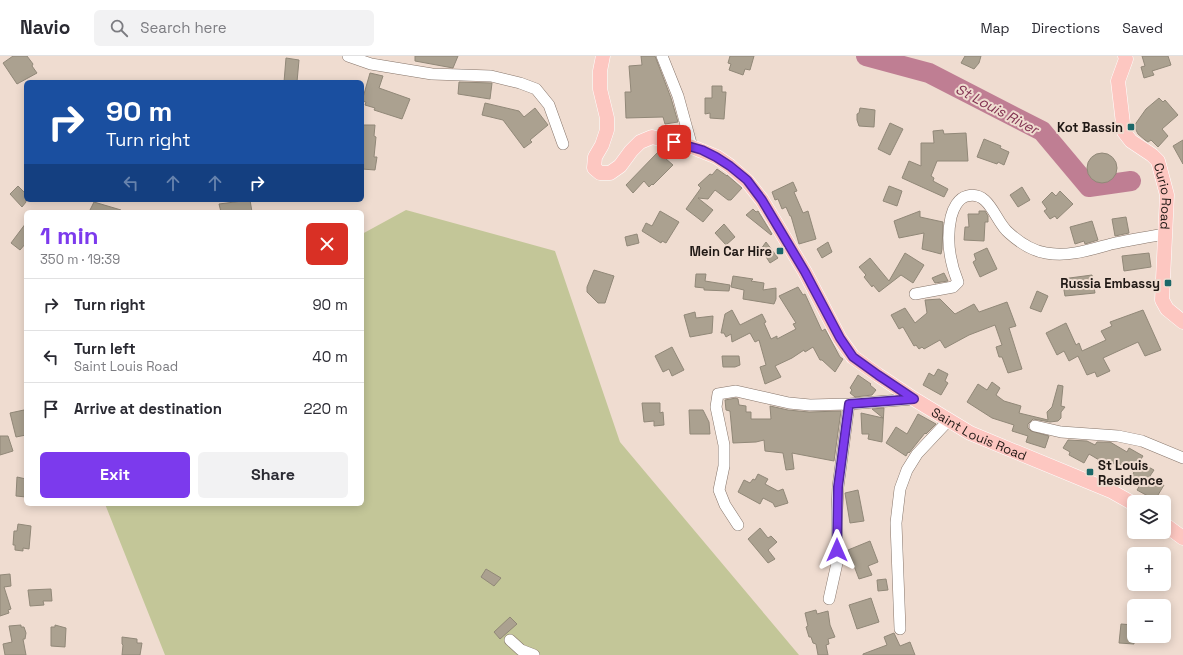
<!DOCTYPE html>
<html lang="en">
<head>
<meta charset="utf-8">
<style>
	:root { --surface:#fff; --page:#f2f2f3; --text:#2b2b33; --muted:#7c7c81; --line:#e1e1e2; --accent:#7c3aed }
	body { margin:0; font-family:"Space Grotesk",sans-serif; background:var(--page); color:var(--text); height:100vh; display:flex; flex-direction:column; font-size:15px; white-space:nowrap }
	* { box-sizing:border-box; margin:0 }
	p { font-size:13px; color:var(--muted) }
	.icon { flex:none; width:22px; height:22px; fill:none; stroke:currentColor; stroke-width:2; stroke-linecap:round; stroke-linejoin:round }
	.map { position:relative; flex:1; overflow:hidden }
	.side { position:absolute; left:24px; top:154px; width:340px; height:296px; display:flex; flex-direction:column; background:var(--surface); border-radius:6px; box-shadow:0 2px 10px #0003 }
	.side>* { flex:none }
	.top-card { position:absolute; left:24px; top:24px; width:340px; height:122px; border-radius:6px; box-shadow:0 2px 10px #0003; background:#1a4fa0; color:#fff; overflow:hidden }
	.fabs { position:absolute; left:1127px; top:439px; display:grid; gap:8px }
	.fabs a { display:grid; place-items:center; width:44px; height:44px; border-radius:6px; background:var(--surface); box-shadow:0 2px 10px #0003; font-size:20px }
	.pin { position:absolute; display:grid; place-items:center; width:34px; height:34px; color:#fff; margin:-17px; border-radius:8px; box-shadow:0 2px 6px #0006 }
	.me { position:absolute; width:44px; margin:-22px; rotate:0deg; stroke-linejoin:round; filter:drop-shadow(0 0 3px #0008) }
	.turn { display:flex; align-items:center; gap:14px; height:84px; padding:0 16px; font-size:18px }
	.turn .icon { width:52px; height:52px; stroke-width:2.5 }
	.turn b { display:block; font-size:28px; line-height:34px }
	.lanes { display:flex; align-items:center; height:38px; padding:0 16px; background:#0003; justify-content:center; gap:20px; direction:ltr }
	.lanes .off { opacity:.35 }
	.round { display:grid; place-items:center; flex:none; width:42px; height:42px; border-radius:6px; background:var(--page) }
	.overview { display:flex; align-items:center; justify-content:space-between; height:68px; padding:0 16px }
	h1 { font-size:24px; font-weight:800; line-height:30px; color:var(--accent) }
	.button { display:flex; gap:8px; margin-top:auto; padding:8px 16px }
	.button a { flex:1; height:46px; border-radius:6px; background:var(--accent); color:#fff; font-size:16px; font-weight:800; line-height:46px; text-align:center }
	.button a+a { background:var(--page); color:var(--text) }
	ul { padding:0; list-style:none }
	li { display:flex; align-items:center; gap:12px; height:52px; padding:0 16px; border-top:1px solid var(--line) }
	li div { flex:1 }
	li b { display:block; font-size:15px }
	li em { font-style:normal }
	header { display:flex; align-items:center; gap:24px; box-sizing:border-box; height:56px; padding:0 20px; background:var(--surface); border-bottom:1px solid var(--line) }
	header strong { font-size:19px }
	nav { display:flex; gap:22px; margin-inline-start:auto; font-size:14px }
	.search { width:280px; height:36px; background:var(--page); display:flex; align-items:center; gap:10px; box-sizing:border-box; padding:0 14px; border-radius:6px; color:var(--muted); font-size:15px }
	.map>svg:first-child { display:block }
</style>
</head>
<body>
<header>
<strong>Navio</strong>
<div class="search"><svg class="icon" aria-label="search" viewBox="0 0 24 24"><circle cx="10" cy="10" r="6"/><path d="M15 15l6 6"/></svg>Search here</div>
<nav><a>Map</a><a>Directions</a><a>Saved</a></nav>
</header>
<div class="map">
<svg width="1183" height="599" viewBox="0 0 1183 599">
	<rect width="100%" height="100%" fill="#efdcd0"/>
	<path fill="#c3c698" d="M406,154L555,195L620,386L799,599H165L105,448H362V178Z"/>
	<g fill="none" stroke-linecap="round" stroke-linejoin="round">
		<path stroke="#bf7e93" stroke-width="20" d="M866,0L929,17L1042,75L1089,131L1131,125"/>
	</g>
	<path fill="#aba190" stroke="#918878" d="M13,0H27L33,8L32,10L37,17L17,28L3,7Z
		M415,0H458L453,12L415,5Z
		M641,0H655L671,42L678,66L665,68L663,61L626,62L625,36H631L629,10L642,9Z
		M730,0H754L750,14L745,13L743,19L729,14L731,8L728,7Z
		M965,0H981L979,7L974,13L961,7Z
		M1142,0H1168L1171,9L1152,15L1154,19L1144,22L1141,11L1145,10Z
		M286,2L299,4L297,26H284Z
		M370,17L383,20L379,32L410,43L402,63L374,54L375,52L365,49L366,46L362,45Z
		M459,26L492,27L490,43L458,38Z
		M712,30H722V36H726L724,63L710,62V57L705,58V42H712Z
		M1159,42L1163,46L1165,44L1178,59L1162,73L1168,80L1158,91L1151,84L1148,86L1145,84L1138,78L1134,70L1146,53Z
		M485,47L519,55L524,61L535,52L548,69L530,84L532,86L524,92L503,64L482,59Z
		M860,52L875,54L874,71L859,70L857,64V58L859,57Z
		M890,67L903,73L890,99L878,93Z
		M362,69H375L374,80L376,81L374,101H377L375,114L362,113Z
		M943,74L944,78L966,77L968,105H937L931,120L934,122L933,125L948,133L944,141L902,122L909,105L921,110V87H934L933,75Z
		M984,83L1001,90L1000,92L1009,96L1004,109L998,106L997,108L977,101Z
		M1183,84V108L1173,90Z
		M658,96L673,109L653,129L652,128L649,131L644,125L633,137L626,129Z
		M1087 112a15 15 0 1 1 30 0a15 15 0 1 1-30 0Z
		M717,113L727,120V119L742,132L731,144H728L715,134L708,143L698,142L713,154L703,166L686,153L701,132L698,129L710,118L712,119Z
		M793,126L797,135L794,136L803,157L808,155L816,183L799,188L791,160H790L786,151L782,153L778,143L775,144L772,136Z
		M18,130L26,138V146L22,151L10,138Z
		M889,130L902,135L897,150L883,145Z
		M1022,131L1030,144L1018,151L1010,139Z
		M1060,135L1073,148L1057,163L1055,160L1050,163L1044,155L1047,153L1042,146L1052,136L1056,140Z
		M250,144L252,156H221L219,148Z
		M94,146L121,154L120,156H89Z
		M753,153L756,156L758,155L772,178L771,179L746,159Z
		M660,155L679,166L666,187L662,185L661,187L642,175L646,167L652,170Z
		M920,155V161L943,166L942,193L941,198L922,193L924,177L899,182L894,165Z
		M979,155H985L988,160V166H985L984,185L964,184L965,171H969L968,158H979Z
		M1126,161L1129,177L1115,180L1112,163Z
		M1092,165L1098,184L1085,188L1084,185L1075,188L1070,171Z
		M26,167V187L20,194L11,187Z
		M724,168L735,181L726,189L715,177Z
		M637,178L639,187L627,190L625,181Z
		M766,186L778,202L770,207L761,193Z
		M828,186L832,196L822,202L817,193Z
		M987,192L997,213L980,221L973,206L976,204L974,198Z
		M905,197L924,209L913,227L901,219L879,236L873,229L872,231L864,221L866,219L859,211L870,202L889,225Z
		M1149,197L1151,211L1124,215L1122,200Z
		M594,214L614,220L605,247H598L587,236V231Z
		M944,217L948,225L935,227L932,222Z
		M696,218H706L705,225L730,229L729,235L704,234V232L695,231Z
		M1092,219L1095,237L1065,240L1062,223Z
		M733,220L753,223L751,225L764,227L763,234L776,232V243L774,248L743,243L744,234L731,231Z
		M798,231L803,239L805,238L822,275L825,273L840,301L843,303L835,316L822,304H820L813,291L805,296L804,294L792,302L775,310L781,321L765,328L760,311L766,309L759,284L755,286L750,277L732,286L731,278L726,281L724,277H721L725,258L732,254L740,269L762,258L766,266L764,267L771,283L777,280V283L796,273L793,268L796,267L779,240Z
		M1037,235L1048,240L1041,256L1030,252Z
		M940,243L955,258L974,248L979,256L1007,246L1016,270L1009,272L1022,313L1008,317L1002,301H999L996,291L1002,289L995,269L969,279L945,292L940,284L924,293L922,291L919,293L916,289L914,290L903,271L899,273L891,259L905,252L915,267L927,257L925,244Z
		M1143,254L1161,294L1145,300L1138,286L1103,302L1110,315L1097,321L1095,316L1087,319L1078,300L1069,305L1064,295L1057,299L1046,277L1066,267L1076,289L1079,287L1082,295L1106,284L1101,275L1112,270L1110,266Z
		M695,256L696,262L713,260L712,277L690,281L684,259Z
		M672,291L684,314L672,320L669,313L663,316L655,300Z
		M722,300H739L740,309L735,311H723Z
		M938,313L948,318L945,325L948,327L941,339L923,329L929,317L934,320Z
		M858,319L871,328L870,329L876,334L872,339L855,341L850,337L852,334L850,332Z
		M992,326L1000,332L996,339L1004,345L1021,350L1019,357L1048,364L1047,356L1052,351L1058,329L1063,330L1061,350L1065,351L1061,356V362L1058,365L1050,366L1033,363L1028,368V372L1031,375L1049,380L1045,392L1026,386L1028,380L1012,375L1014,369L992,362L967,346L978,328L987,334Z
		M736,342L738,343L739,349L746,350V356H751V363H771L770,350L788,354L809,356L841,355L834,405L792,397L794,413L786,414L783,397L765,395L764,384L756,386L733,387L730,355L726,354L725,344Z
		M642,347H660V357L663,356L664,369L654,370V365L644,366Z
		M884,352L882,386L868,383L869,378H862L861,357L883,362L872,353Z
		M24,354L26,360V379L16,381L10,357Z
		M689,354H703L709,366L710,378H690Z
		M918,358L936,368L926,378L925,377L909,397L908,396L906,400L886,387L896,371L907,378Z
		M0,380H8L13,395L0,399Z
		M1068,384L1087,385L1095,389L1097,386H1110L1127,396L1129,392L1143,400L1139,406L1154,414L1150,420L1164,429L1155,444L1137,434L1140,429L1130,423L1134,416L1115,405L1111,411L1089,398L1084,407L1069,399L1070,396L1063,392Z
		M758,418L768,423L765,428L778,435L783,433L788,447L775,451L773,447L763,442L760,448L738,436L744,424L750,427L753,423L755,424Z
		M17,421L26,423V441L16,440Z
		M858,434L864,465L850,467L845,437Z
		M18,468L31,470L29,493L23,492V495L15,494V489H13L14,475H17Z
		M760,472L768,482L771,480L777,486L768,494L775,503L768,507L748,483Z
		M870,485L878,506L868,510L872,519L859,523L848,494Z
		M486,513L501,522L494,530L481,521Z
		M10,518L11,530L4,531L11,553L8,554L9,557L0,560V519Z
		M886,523L888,534L878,535L877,524Z
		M51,533L52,545H43L44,549L30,550L28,534Z
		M871,542L879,566L857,573L849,549Z
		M816,554L817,558L828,555L830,569L835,581L828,583L829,588L826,589L828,599H818L816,588L813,587L811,581H809L806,571L808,570L805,557Z
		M510,561L517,568L500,583L494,576Z
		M1121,568L1134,569V588L1119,587Z
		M21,569V571H24L26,577L25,583H23L26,599H5L3,588L12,586L9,570Z
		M55,569L66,572L65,591L51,590V571H55Z
		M894,577L900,590L910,586L915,599H863V598L887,589L884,581Z
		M122,581L137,583V587H142L140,599H122L123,589L122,588Z"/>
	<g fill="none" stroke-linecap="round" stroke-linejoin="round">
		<defs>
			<path id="minor" d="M348,0L371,8L432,18L491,20L520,27L536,33L549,49L563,88
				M662,0L678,40L692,91
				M915,238L953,231L958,226C949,204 946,184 951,161C953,153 958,142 967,140C990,134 995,166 1009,177C1019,186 1033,195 1046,197C1069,201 1089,194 1111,188C1129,184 1147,181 1165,178
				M1035,370L1061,376L1118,380L1142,385L1183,402
				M738,469L725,449L719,434L724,410V389L716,351L718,338L736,335L789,347L810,349L849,348L914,343
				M829,543L837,507V454L838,431L849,348
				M900,573L896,467L900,433L907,414L917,398L948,365
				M510,584L521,594L534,599"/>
			<g id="major">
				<path id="s1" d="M603,0L600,15V33L607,62V74L602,89L595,101L594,112L600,117H610L620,110L631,95L640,86L652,81L692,91L717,101L730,110L747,125L762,144L805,216L840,283L853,301L878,319L914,343L970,377L1111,435L1134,448"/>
				<path id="s2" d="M1125,0L1126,3L1118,25L1124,76L1131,85L1152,99L1158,105L1167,139L1162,244L1167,253L1183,266"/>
				<path d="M1164,468L1183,482"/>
			</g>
		</defs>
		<use href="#minor" stroke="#86756a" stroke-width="12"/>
		<use href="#major" stroke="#fff" stroke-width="15"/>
		<use href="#minor" stroke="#fff" stroke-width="11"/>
		<use href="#major" stroke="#fdc7c1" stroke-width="14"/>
	</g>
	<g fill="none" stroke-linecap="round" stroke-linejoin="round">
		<defs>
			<path id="route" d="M674,86L702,94L716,101L730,110L747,124L762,144L805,216L840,282L853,301L878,319L914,343L849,348L838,431L837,494"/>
		</defs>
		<use href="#route" stroke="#51269a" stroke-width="10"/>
		<use href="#route" stroke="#7c3aed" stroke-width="7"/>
	</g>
	<g fill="#1b6869" stroke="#efdcd0" stroke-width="1.5">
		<rect x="1127" y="67" width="8" height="8" rx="2"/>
		<rect x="776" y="191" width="8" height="8" rx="2"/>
		<rect x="1164" y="223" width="8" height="8" rx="2"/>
		<rect x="1086" y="412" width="8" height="8" rx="2"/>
	</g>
	<g text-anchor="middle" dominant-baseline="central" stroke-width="4" stroke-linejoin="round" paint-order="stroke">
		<g font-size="13" font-weight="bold" fill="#201915" stroke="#efdcd0" text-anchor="end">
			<text x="1123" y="71">Kot Bassin</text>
			<text x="772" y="195">Mein Car Hire</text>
			<text x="1160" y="227">Russia Embassy</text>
			<text x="1098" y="409" text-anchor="start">St Louis<tspan x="1098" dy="15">Residence</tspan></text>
		</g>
		<g font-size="13" fill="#201915" stroke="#efdcd0">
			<text stroke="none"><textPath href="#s2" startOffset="159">Curio Road</textPath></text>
			<text stroke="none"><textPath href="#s1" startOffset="651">Saint Louis Road</textPath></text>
		</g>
		<g font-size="14" font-style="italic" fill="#823252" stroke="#efdcd0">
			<text transform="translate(997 53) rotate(28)">St Louis River</text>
		</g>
	</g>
</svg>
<div class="fabs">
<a><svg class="icon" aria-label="layers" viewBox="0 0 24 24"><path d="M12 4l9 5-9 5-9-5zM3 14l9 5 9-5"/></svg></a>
<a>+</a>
<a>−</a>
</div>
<div class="pin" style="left:674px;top:86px;background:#d93025"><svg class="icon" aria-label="arrive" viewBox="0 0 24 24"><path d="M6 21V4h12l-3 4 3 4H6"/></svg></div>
<svg class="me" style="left:837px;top:494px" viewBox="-20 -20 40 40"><path d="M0-17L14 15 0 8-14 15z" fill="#7c3aed" stroke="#fff" stroke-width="4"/></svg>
<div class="top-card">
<div class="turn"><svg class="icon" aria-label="right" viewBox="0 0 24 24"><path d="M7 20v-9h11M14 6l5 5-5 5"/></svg><div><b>90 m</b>Turn right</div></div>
<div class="lanes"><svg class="icon off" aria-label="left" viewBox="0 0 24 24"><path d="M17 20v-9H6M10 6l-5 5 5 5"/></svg><svg class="icon off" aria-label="ahead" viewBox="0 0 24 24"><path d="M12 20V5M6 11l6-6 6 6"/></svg><svg class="icon off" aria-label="ahead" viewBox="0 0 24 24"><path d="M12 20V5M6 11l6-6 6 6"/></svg><svg class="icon" aria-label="right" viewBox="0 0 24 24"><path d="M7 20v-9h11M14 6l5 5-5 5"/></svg></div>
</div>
<section class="side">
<div class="overview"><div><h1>1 min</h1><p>350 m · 19:39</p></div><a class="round" style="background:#d93025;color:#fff"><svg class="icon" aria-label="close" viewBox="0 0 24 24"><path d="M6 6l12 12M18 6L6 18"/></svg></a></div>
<ul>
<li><svg class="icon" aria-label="right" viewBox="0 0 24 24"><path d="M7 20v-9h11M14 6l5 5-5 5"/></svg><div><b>Turn right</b></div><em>90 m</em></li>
<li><svg class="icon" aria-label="left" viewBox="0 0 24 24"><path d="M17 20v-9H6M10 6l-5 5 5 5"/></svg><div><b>Turn left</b><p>Saint Louis Road</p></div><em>40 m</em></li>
<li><svg class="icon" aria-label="arrive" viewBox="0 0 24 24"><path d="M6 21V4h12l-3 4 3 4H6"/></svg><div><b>Arrive at destination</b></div><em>220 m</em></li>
</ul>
<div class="button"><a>Exit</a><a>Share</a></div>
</section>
</div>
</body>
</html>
